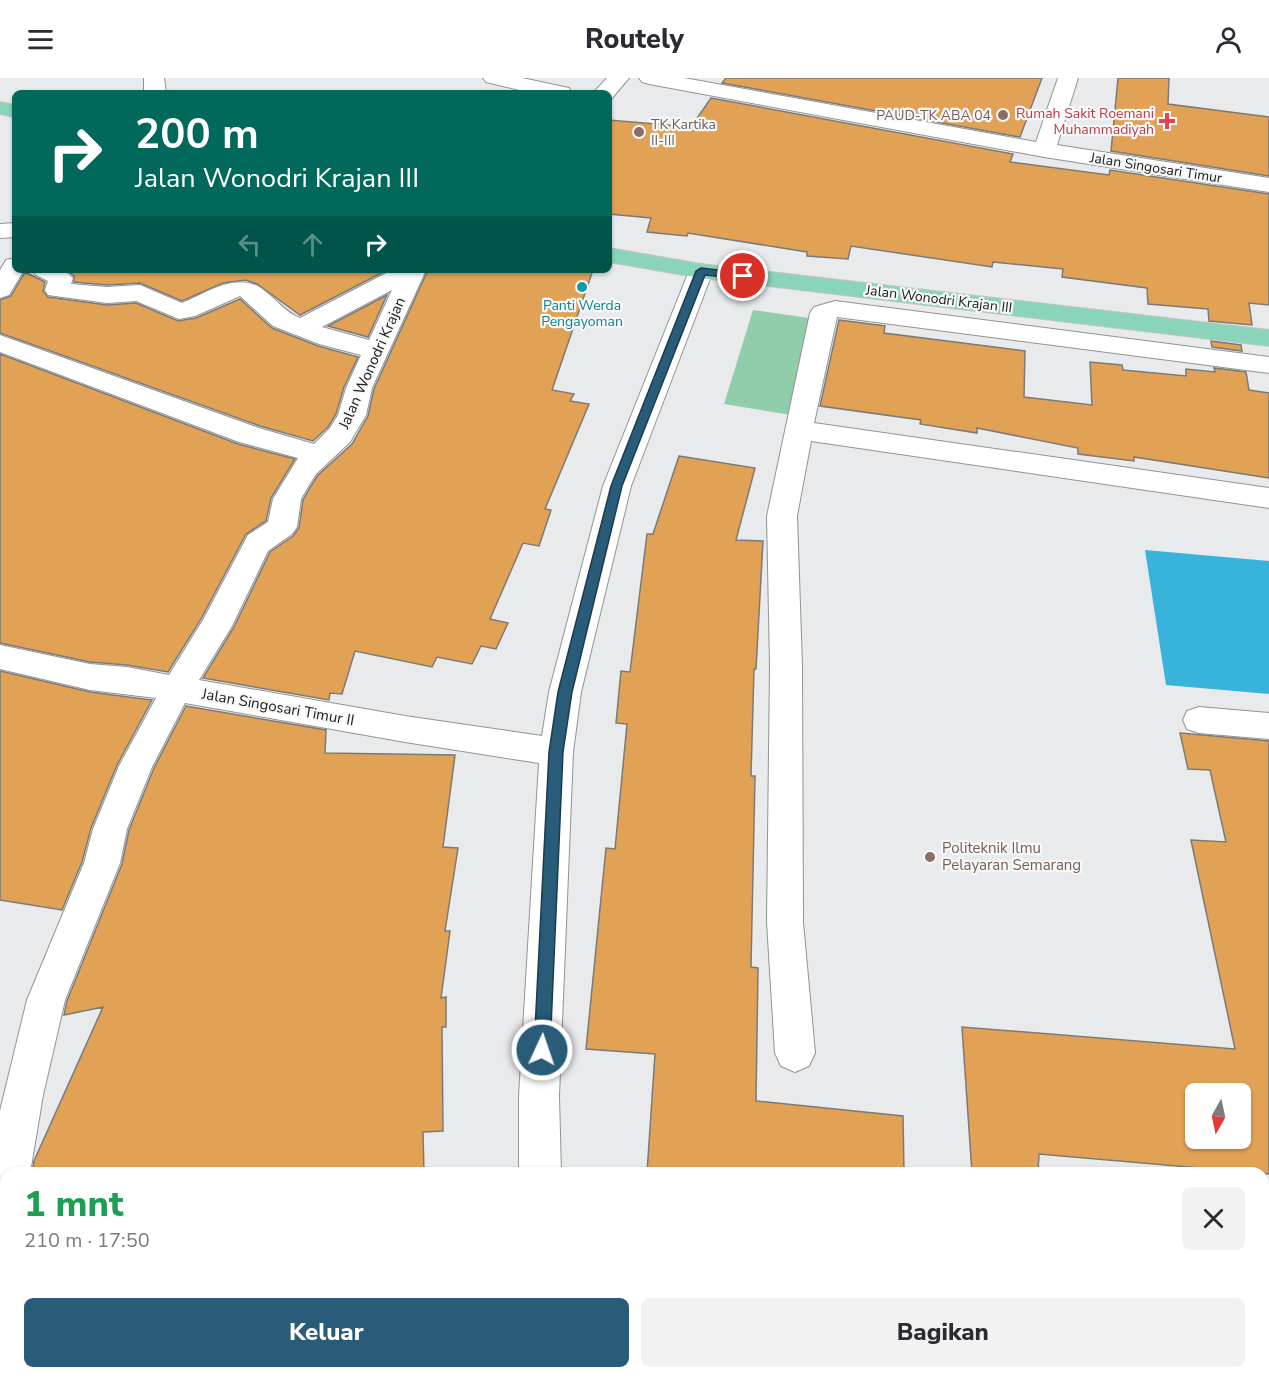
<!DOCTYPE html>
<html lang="id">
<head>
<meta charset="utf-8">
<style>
	:root { --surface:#fff; --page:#f2f2f3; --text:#2b2b33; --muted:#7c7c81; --accent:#295c79 }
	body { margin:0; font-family:"Nunito Sans",sans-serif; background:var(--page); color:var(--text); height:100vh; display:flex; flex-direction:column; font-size:22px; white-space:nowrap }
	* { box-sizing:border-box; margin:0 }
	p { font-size:20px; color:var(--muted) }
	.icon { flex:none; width:33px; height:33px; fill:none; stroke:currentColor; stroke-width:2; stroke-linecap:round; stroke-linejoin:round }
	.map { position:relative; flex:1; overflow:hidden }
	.panel { position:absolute; left:0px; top:1089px; width:1269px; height:212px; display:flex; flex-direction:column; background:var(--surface); border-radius:18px 18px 0 0; box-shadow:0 2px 4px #0004 }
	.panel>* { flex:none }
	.top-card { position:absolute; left:12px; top:12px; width:600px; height:183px; border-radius:9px; box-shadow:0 2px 4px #0004; background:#00695c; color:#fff; overflow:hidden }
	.needle { width:39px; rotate:189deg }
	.buttons { position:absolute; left:1185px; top:1005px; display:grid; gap:12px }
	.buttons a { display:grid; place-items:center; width:66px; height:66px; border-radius:9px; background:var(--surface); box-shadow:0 2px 4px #0004; font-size:30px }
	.pin { position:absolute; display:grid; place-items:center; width:51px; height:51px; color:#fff; margin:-26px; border:3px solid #fff; border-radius:50%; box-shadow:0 2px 6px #0007 }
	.me { position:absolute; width:66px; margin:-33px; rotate:3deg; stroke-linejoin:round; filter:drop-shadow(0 0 4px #0008) }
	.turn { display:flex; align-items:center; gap:21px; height:126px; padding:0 24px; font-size:27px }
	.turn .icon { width:78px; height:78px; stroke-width:2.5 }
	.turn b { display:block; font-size:42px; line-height:51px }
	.lanes { display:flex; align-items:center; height:57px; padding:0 24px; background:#0003; justify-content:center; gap:30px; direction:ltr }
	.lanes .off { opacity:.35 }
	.round { display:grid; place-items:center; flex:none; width:63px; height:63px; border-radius:9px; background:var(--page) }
	.headline { display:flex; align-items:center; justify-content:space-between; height:102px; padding:0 24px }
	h1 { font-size:36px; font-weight:800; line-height:45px; color:#1e9e55 }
	.primary-button { display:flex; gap:12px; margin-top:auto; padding:12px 24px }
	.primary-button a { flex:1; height:69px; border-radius:9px; background:var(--accent); color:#fff; font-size:24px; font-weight:800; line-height:69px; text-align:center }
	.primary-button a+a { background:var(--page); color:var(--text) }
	header { display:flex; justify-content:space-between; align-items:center; height:78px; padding:0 24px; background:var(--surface); font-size:27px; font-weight:800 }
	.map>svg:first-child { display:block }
</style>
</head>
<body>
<header><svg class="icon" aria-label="menu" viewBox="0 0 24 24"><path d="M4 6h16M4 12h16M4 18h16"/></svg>Routely<svg class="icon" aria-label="person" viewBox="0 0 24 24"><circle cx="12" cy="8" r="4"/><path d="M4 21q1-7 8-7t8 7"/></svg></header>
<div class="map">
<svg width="1269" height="1300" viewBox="0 0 1269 1300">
	<rect width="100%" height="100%" fill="#e9eaec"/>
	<path fill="#90ceab" d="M753,232L816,241L791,337L724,326Z"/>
	<path fill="#38b3dc" d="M1145,472L1269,483V616L1166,607Z"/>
	<path fill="#e2a256" stroke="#7b7a78" stroke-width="1.5" fill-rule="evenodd" d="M726,0H1042L1020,59L722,5Z
		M1118,0H1169L1168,26L1269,39V98L1111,73Z
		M711,20L1013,76L1010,84L1109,97L1110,92L1269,116V227L1249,225L1252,247L1209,243L1208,231L1148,226L1147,210L1062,199L1063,191L993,184L992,189L851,168L848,181L807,178V174L688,155L687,158L647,154L651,140L609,136V42L691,49Z
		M67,192H387L300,237L257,206L246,202L223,205L182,223L140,205L107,207L74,204V198Z
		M428,192H593L552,312L574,316L570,323L589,326L545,431L551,432L539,468L523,465L490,541L508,545L496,571L481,568L472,586L437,579L432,589L355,573L342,616L330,615L329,622L203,600L234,549L270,474L293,458L299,450L303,422L311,408L318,397L352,366L368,338L374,311Z
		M25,194L45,204L43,213L48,219L107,227L136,225L178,243L196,240L240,221L272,250L318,268L358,279L344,309L336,336L328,349L313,363L260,348L0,255V222L11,218Z
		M387,217L368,259L328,248Z
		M839,242L885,248L884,255L1025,273L1024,319L1092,327L1090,284L1122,287L1123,292L1186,298V291L1215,294L1214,290L1246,294L1249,312L1269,315V400L1134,379V383L1078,376V370L977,350V355L920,346L921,342L820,328Z
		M1211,263L1241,267L1242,273L1212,269Z
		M0,276L238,366L295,381L271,420L266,443L246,456L201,541L168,594L127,587L90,584L0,565Z
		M679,378L755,390L736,462L763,463L756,591H754L751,698H755L751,889L758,890L756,1023L903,1038L904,1095H647L655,976L586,971L606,770L615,771L627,646L616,645L621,593L630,594L647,456H653Z
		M0,593L90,614L152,622L117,687L91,750L82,784L62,832L0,822Z
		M186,628L326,652L325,675L455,677L443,769L458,770L445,853H450L441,920L446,919V949H442L443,1053L423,1054L424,1095H32L34,1083L103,929L64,937L67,923L122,786L129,752L154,690Z
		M1180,655L1269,663V1096L1039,1076L1038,1095H972L962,949L1235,971L1191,762L1226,764L1210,692L1188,691ZM1196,1016H1240V1060H1196Z"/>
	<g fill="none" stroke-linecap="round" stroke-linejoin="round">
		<defs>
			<path id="minor" d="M144,0H164L166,15H144Z
				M483,0H522L569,10L572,15H532L486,4Z
				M607,0H629L612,20H609V15H593Z
				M639,0H684L1036,64L1058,0H1078L1057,67L1269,100V114L1044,79L649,6L642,4Z
				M15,145V159L0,160V146Z
				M15,180V192H24L9,217L0,220V192L6,182Z
				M701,186L710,188L713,193L631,408L581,614L573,674L559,1018L561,1095H519V1018L539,685L405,664L185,625L152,689L127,751L120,785L65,922L43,1017L30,1095H6V1160L0,1162V1033L27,922L84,785L93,751L119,688L156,620L90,612L0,591V567L90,586L127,589L169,597L203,542L248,457L268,444L273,421L298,380L239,364L0,274V257L259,350L314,366L330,350L338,337L346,310L361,277L319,266L273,248L240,218L195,238L179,241L136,223L107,225L48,217L45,212L48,203L36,197L33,192H64L73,200L71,206L107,209L140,207L182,225C208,214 240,191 266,214C278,223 285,234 300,240L392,192H426L372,310L366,337L350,364L316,396L309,407L301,421L297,449L292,456L268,473L232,548L199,602L405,638L542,658L549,614L603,408L689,193L692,188ZM392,212L369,262L322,249Z
				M835,223L1269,279V295L837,239L814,345L1269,410V430L811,363L797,438L802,588L803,844L815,975L809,988L795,994L781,988L775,975L767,844L770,588L767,438L810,235L814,229Z
				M1199,629L1269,635V661L1199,655L1187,651L1183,642L1187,633Z
				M0,1186H6V1230H0Z
				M521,1294H566L567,1300H521Z"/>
			<path id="major" d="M0,24L15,27V39L0,36Z
				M609,170L701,186L1269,252V268L701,200L609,184Z"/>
		</defs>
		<use href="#minor" stroke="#929394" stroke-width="2"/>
		<use href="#major" stroke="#c5c5c5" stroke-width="2"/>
		<use href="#minor" fill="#fff" fill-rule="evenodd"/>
		<use href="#major" fill="#8ad4b9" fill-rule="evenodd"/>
	</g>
	<path fill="#295c79" stroke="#1b3c4f" stroke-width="1.5" d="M701,190L743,195L748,198L743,201L705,197L622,408L572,614L563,674L550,972L547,978L542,980L536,978L534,972L549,674L558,614L611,408L696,193Z"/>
	<g fill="#8d6e63" stroke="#f7f8f9" stroke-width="2">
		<circle cx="1003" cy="37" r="6"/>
		<circle cx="639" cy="54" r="6"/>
		<circle cx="930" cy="779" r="6"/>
	</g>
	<path fill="#e0444e" stroke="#f7f8f9" stroke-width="2" d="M1164 34h6v6h6v6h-6v6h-6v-6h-6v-6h6z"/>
	<circle fill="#0f9aa8" stroke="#f7f8f9" stroke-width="2" cx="582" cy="209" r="6"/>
	<g text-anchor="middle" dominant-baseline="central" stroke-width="4.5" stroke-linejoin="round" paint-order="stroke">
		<g font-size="14" fill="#be3a42" stroke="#f7f8f9" text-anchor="end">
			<text x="1154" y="35">Rumah Sakit Roemani<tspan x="1154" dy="16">Muhammadiyah</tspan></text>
		</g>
		<g font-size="14" fill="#785e54" stroke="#f7f8f9" text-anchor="end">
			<text x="991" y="37">PAUD-TK ABA 04</text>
			<text x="651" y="46" text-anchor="start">TK Kartika<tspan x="651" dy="16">II-III</tspan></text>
		</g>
		<g font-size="14" fill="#202021" stroke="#f7f8f9">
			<text transform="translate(1156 90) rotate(9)">Jalan Singosari Timur</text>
			<text transform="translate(939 221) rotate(7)">Jalan Wonodri Krajan III</text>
		</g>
		<g font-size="14" fill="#0d838f" stroke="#f7f8f9">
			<text x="582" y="227">Panti Werda<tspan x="582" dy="16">Pengayoman</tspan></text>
		</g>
		<g font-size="15" fill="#202021" stroke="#f7f8f9">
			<text transform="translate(372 285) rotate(-66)">Jalan Wonodri Krajan</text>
			<text transform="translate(278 629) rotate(10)">Jalan Singosari Timur II</text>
		</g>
		<g font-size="15" fill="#785e54" stroke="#f7f8f9" text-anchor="start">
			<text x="942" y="770">Politeknik Ilmu<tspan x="942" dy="17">Pelayaran Semarang</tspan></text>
		</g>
	</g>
</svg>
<div class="buttons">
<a><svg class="needle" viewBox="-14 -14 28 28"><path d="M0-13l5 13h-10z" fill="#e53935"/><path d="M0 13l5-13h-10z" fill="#7c7c81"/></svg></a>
</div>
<div class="pin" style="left:743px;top:198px;background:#d93025"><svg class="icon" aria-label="arrive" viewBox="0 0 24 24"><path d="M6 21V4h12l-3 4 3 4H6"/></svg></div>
<svg class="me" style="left:542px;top:972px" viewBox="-20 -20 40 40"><circle r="17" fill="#295c79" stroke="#fff" stroke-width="3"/><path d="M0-11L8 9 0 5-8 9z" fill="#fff"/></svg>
<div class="top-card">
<div class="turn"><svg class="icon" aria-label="right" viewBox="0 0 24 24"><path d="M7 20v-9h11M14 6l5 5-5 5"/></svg><div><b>200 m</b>Jalan Wonodri Krajan III</div></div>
<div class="lanes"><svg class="icon off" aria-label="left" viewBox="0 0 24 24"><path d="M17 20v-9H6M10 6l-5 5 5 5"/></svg><svg class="icon off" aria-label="ahead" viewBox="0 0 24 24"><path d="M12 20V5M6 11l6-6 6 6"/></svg><svg class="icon" aria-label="right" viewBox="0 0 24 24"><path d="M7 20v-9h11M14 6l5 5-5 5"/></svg></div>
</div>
<section class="panel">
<div class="headline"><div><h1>1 mnt</h1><p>210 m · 17:50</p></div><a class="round"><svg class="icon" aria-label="close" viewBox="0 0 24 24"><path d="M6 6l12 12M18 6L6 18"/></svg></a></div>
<div class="primary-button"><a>Keluar</a><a>Bagikan</a></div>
</section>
</div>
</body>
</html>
